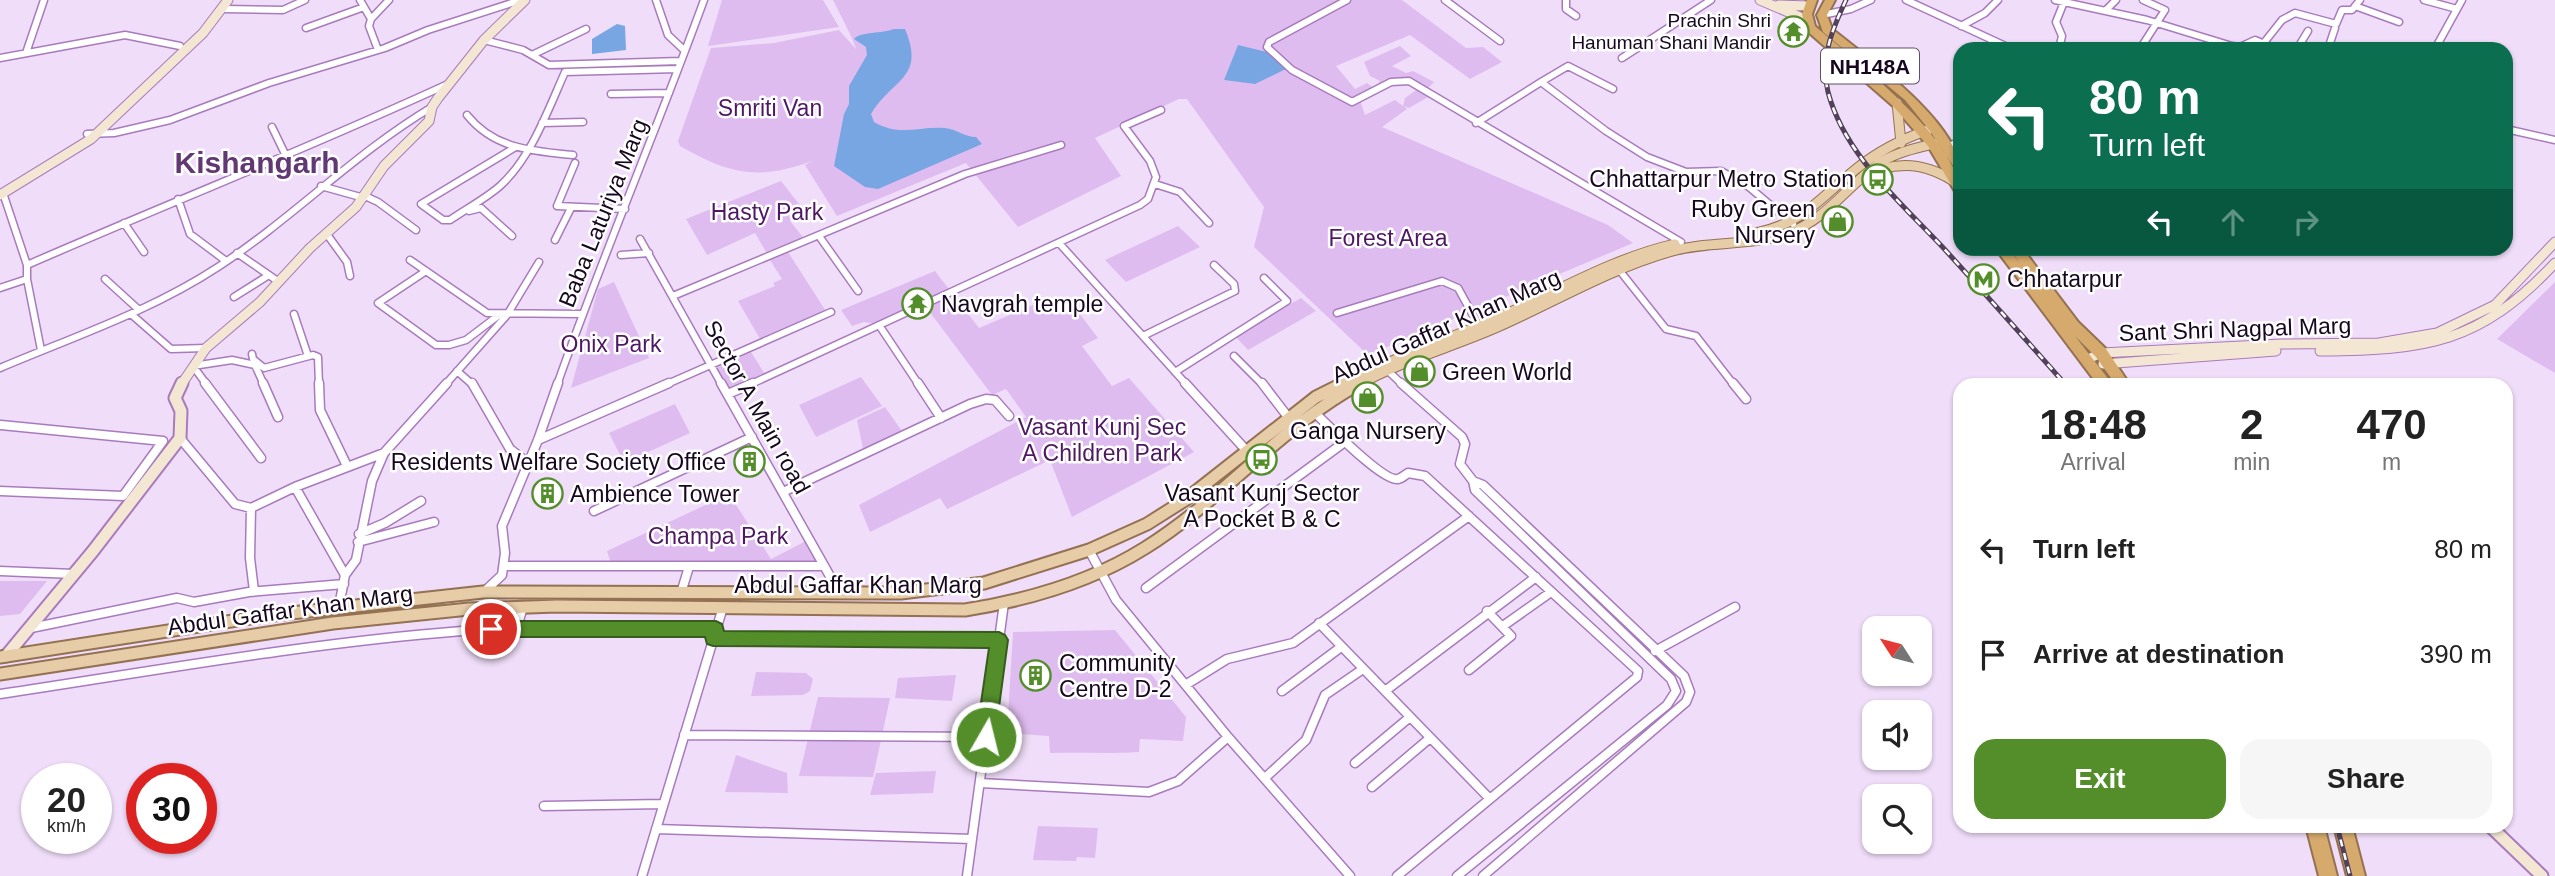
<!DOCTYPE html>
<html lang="en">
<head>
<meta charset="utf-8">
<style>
	:root { --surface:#fff; --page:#f6f6f6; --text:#222; --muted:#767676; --accent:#548e2b }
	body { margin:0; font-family:Helvetica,sans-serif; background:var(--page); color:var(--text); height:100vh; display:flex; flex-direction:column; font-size:26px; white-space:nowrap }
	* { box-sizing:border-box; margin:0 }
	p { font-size:23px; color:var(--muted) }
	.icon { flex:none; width:38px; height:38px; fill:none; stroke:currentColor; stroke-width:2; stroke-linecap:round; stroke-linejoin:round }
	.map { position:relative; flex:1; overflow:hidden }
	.details { position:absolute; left:1953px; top:378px; width:560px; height:455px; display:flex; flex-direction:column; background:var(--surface); border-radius:21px; box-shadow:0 2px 5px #0004 }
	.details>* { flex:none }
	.hud { position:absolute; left:1953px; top:42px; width:560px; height:214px; border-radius:21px; box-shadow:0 2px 5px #0004; background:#0b6e4f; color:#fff; overflow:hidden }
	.needle { width:46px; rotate:306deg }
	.fabs { position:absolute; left:1862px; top:616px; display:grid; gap:14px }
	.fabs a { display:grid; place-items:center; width:70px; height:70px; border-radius:14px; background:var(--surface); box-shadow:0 2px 5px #0004; font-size:35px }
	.speed { position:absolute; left:21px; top:763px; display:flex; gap:14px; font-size:35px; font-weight:700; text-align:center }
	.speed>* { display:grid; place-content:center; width:91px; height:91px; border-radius:50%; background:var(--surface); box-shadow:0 2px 5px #0004; line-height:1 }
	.speed small { font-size:18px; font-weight:400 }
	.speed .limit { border:10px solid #d22; background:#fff; color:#111 }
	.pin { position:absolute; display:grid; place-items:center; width:60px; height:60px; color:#fff; margin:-30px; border:4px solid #fff; border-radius:50%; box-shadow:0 2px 7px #0007 }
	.me { position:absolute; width:77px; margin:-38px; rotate:8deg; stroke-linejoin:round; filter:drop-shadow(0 0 5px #0008) }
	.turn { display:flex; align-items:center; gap:24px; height:147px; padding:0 21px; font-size:32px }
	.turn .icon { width:91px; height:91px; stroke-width:2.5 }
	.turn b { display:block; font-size:49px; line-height:60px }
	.lanes { display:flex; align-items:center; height:66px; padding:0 21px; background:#0003; justify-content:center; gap:35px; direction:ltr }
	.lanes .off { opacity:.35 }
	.eta { display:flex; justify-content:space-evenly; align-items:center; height:119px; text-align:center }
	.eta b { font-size:42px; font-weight:600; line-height:49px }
	.button { display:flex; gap:14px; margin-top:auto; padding:14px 21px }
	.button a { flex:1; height:80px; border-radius:21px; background:var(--accent); color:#fff; font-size:28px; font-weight:600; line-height:80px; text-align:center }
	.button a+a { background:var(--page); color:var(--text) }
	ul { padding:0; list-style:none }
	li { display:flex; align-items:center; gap:21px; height:105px; padding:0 21px }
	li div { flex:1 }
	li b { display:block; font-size:26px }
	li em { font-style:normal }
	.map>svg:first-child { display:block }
</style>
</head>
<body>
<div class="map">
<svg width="2555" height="876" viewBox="0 0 2555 876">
	<rect width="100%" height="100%" fill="#f0ddf9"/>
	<path fill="#dfbcf0" d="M722,0H823L839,27L708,46Z
		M833,0H1402L1466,48L1483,47L1502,62L1470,79L1410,35L1336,66L1355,89L1367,83L1378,91L1360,100L1365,115L1395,100L1403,106L1405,98L1422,86L1409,78L1385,88L1376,87L1380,81L1370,76L1364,62L1400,46L1411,56L1392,66L1406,73L1413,71L1434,82L1428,88L1430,96L1409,108L1404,106L1407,109L1382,127L1608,225L1633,243L1368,355L1254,247L1264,207L1187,99H1179L1095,138L1121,176L1018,227L966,163L837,216L805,165L812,161C758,181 729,174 680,146L678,141L711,48L774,43L839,30L856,49C855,42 838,10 833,0Z
		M781,181L803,209L794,213L790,221L806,241L769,257L755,233L707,255L686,219Z
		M1178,226L1200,247L1126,282L1105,260Z
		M788,252L829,316L763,344L738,301L775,286L773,283L782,279L770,260Z
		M935,271L952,293L882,325L864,322L852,326L841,310Z
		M614,282L649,358L571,388L598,289Z
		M2555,282V373L2497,339Z
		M953,294L979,328L1045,300L1073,305L1098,338L1082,346L1112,386L1129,378L1194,452L1072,517L1050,460L947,509L940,498L870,532L859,505L1026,417L1006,389L992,395L926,307Z
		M1301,298L1316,311L1248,350L1234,335Z
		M751,352L768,379L732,395L715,368Z
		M861,377L882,406L816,437L799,405Z
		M675,404L690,433L624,463L609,433Z
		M885,407L906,437L865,458L857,420Z
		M729,494L771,559L808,540L824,568L613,569L607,551Z
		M0,581H47L20,614L0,616Z
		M1115,630L1186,717L1183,741L1140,739L1139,752C1108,754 1080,752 1050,753L1049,736L1007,733L1013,632Z
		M756,672L806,673L813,679L810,691L803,695L751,696Z
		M956,675L952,701L895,698L898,678Z
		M818,697L890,698L873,777L799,776Z
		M736,755L787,773L788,793L725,792Z
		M936,771L933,793L870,795L876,773Z
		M1038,826L1098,828L1095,858L1077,857L1076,861L1033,860Z"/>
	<path fill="#77a6e2" d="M617,24L625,26L626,50L592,54V39Z
		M894,29H905C926,79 892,78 871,114L874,122C900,137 918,126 945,128C956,129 965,137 976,137L982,144L878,189L865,187L834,166L844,114L849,104V86L867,55L866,47L854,39C861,31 882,34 894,29Z
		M1238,45L1271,53L1286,69L1255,84L1224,80Z"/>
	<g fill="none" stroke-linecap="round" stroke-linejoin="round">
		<defs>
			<path id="street-far1" d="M360,0L371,19L369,26L378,50
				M656,0L668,35L685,51
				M1347,0L1269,42L1267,47L1292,70L1352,102L1391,82L1409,81L1681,242
				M1445,0L1500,41
				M1566,0V9L1576,16
				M1906,0L2012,49
				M2055,0L2147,20L2232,46L2240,47L2255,40L2276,49
				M2424,0L2457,9
				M2355,6L2399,22
				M223,9L283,10L305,0
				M2106,10L2116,0
				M1822,15L1851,9L1871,0
				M371,19L389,0
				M1961,26L1985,13L1998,0
				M306,28L364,7
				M484,40L523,50L549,65L680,61
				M2059,49L2062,36L2056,22L2064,2
				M2140,49L2165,10L2143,0
				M2259,49L2282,20L2295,13L2336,24L2342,10H2352L2360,0
				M2297,49L2308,31
				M2328,49L2335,28
				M2435,49L2462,0
				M26,53L44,0
				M532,55L586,29
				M0,58L125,35L180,46
				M1622,58L1711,0
				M1541,82L1568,66L1613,89
				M611,94L669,93
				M467,115C494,149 532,151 573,155
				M542,123L583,122
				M1476,123L1541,82L1606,131L1647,157L1686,172L1721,171L1749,187L1793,224
				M272,127L286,156
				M2506,129L2555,140
				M87,134L114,133L170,120L269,83L385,48L428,30L521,0
				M1947,147L1960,141
				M514,148L421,204L443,220H450C466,209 485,199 500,186C531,158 548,110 565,72L677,69
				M575,163L557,206L625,209
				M1155,184L1180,192L1209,223
				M321,186L364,198
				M1749,187L1770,176
				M3,193L27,265V279
				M365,196L378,202L416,230
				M178,199L190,234L226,261
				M469,211L481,208L512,236
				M124,223L144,252
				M326,233L347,262L350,276
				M819,236L858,291
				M640,239L722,385
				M555,240L571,208
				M1059,243L1187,385
				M237,253L279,282
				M621,255L649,253
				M410,260L487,313L582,314
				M27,265C167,204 309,148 448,84
				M426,271L378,303L436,345H449L466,340L499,315
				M1620,271L1666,329L1696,336L1734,385
				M105,279L139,310
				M0,288L27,279L41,350
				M673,296L965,174L1061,145
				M234,297L269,275
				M1337,313L1442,281L1458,288L1479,326
				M131,314L171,349L206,348
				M294,314L308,356
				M879,325L919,385
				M1143,336L1235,291L1234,284L1214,265
				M252,354L253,359L264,368L313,355L318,357L319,385
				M1234,356L1263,385
				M0,368C73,337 151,311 218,267C293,218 355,153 432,107
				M1387,370L1403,385
				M457,371L473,385
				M1175,372L1287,301L1264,278
				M207,385L193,366L232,360L255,365L264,385
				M445,385L507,315L539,262
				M557,385C603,255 657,129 704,0
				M665,385L831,312
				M749,385L1140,205L1148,199L1156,177L1150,161L1124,126L1161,110"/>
			<path id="street" d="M205,383L261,458
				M263,383L278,417
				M319,383L320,410L347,466
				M472,383L510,449L528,463
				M721,383L840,594
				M918,383L941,418
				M1185,383L1255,460
				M1262,383L1288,417
				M1401,383L1462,437L1465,444L1460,464L1473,481L1483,485L1684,676L1690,692L1686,702L1483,876
				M1733,383L1746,399
				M728,394L753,383
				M1314,412C1327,424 1383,482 1398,479C1402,478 1405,475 1408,473L1425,476L1638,671L1637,677L1397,876
				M180,438L235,504L251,508L295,487L384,453
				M538,440L669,383
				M295,487L345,575
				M0,491L123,496L163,441L1,425
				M783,492L970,404L986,399L995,400L1009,416
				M251,508L250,558L254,591
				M594,511L752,437
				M359,534L385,523L421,501
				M358,542L434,522
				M1089,550L1116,600L1228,737L1350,876
				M504,566H824
				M0,571L74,574
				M1146,588L1346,441
				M486,590L502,575L505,553L502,526L538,440L558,383
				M681,593L688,570
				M339,606L345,575L356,560L372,481L384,453L447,383
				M1319,623L1489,798
				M1503,626L1551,592
				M517,627L523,607
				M31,628L177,598L194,602L249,592L344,584
				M713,638L999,640
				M1655,651L1735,607
				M1469,670L1511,636L1487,611
				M1187,684L1227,659L1293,643L1469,516
				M1282,691L1341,647
				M1385,691L1536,577
				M0,694C154,671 307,643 462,631C546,625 631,628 716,629
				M684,735L986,737
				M1355,763L1410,717
				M1265,778L1306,740L1325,695L1363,669
				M980,783L1149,792L1178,781L1228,737
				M1372,787L1430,738
				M544,806L663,804
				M656,829L972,839
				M642,876L723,607
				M967,876L1004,603
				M1457,876L1667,705L1676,691L1671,679L1475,490L1473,481"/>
			<path id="secondary-far1" d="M1760,0L1807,20
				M1779,5L1808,6
				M0,195L91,139L203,33L228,0
				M2320,351C2427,350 2479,344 2555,263
				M2086,360L2101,353L2282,344L2379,343L2437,333L2495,305L2555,242
				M2103,364L2276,351
				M181,385L206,348L260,302L310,248L356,207L384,166L429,121L432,107L438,98L484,40L525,0"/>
			<path id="secondary" d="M6,656L93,551L180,438L181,411L175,398L182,383
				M2490,826L2542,876"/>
			<path id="primary-far1" d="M1897,103L1901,143
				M1882,169C1909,161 1932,167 1955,182
				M1756,233C1804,223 1820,198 1856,169C1877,152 1902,139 1928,130
				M1340,385C1388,360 1438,343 1488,322C1550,296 1609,259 1675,244
				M1358,385C1403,360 1453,347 1500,326C1556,301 1610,269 1669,252C1709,240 1751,247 1789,233C1827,219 1849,184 1881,162C1899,151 1921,147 1941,142"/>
			<path id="primary" d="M0,657L264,616L483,592L901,593L984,583L1089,550L1147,524L1185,500L1316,397L1344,383
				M0,674L333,623L469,609L557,606L965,610C1028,600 1091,582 1145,548C1222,500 1281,426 1361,383"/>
			<path id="highway" d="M1807,0H1817L1812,14L1815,26C1855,61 1960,140 1960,194L1956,193L1928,146L1893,106L1806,30L1802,14Z
				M1825,0H1835L1827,15L1832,29C1867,57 1960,124 1960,171L1956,170L1930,131L1905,100L1823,32L1817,15Z
				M1995,248H2008L2021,265L2009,248H2022L2078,322L2106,349L2130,385H2116L2096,357L2075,336L2113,385H2098Z
				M2306,826H2324L2337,876H2319Z
				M2334,826H2352L2365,876H2347Z"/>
		</defs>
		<use href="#street-far1" stroke="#a87bbd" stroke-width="9"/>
		<use href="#street" stroke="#a87bbd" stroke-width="11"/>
		<use href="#secondary-far1" stroke="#a87bbd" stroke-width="11"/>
		<use href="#secondary" stroke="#a87bbd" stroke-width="15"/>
		<use href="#primary-far1" stroke="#937152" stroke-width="11"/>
		<use href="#primary" stroke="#937152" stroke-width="15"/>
		<use href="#highway" stroke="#937152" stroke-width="4"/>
		<use href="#street-far1" stroke="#fff" stroke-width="6"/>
		<use href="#street" stroke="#fff" stroke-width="8"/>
		<use href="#secondary-far1" stroke="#f3e6d3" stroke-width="9"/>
		<use href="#secondary" stroke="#f3e6d3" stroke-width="11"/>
		<use href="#primary-far1" stroke="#e6cca7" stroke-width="9"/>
		<use href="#primary" stroke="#e6cca7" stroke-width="11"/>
		<use href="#highway" fill="#d6aa6d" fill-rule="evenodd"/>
		<defs>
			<path id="rail" d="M1846,0C1832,30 1820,58 1828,92C1845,157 1905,206 1948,253C1988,297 2027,341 2066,385
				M2337,826L2350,876"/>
		</defs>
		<use href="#rail" stroke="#53415b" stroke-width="5"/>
		<use href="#rail" stroke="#fff" stroke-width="2.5" stroke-dasharray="7" stroke-linecap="butt"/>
	</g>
	<path fill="#548e2b" stroke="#375c1c" stroke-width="2" d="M491,621H716L722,624L724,631L999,632L1005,635L1008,640L995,737L992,743L986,746L979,743L976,737L989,648L713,646L707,644L705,637H491L485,634L482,629L485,624Z"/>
	<defs>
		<symbol id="temple-ring" viewBox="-11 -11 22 22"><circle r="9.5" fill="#fff" stroke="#548e2b" stroke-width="1.5"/><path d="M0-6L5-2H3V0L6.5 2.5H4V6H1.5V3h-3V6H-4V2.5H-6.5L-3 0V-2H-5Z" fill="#548e2b"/></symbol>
		<symbol id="bus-ring" viewBox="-11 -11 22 22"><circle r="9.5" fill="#fff" stroke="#548e2b" stroke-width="1.5"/><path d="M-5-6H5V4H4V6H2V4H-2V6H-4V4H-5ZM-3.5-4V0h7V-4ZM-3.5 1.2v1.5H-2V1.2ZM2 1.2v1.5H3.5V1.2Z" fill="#548e2b"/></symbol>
		<symbol id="shop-ring" viewBox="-11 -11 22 22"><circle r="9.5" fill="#fff" stroke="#548e2b" stroke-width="1.5"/><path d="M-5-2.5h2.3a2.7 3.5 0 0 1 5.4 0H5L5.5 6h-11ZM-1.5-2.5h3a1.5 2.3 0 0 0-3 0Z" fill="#548e2b"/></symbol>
		<symbol id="metro-ring" viewBox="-11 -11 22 22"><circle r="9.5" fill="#fff" stroke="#548e2b" stroke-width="1.5"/><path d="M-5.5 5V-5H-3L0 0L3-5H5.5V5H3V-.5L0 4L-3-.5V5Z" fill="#548e2b"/></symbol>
		<symbol id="building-ring" viewBox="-11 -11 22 22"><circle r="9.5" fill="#fff" stroke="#548e2b" stroke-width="1.5"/><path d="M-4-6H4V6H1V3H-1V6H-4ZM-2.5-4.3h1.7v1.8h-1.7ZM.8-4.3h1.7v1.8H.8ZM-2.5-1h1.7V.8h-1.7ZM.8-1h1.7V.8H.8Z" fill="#548e2b"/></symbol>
	</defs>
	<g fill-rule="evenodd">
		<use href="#temple-ring" x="1776" y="14" width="35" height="35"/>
		<use href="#bus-ring" x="1860" y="162" width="35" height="35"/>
		<use href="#shop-ring" x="1820" y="204" width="35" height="35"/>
		<use href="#metro-ring" x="1966" y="262" width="35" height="35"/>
		<use href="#temple-ring" x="900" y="286" width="35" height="35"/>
		<use href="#shop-ring" x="1402" y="354" width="35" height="35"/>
		<use href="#shop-ring" x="1350" y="380" width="35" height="35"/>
		<use href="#bus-ring" x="1244" y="442" width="35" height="35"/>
		<use href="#building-ring" x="732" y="444" width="35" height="35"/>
		<use href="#building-ring" x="530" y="476" width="35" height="35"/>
		<use href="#building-ring" x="1018" y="658" width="35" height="35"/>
	</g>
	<g text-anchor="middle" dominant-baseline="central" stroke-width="5" stroke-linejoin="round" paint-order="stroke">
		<g font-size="19" fill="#17061f" stroke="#fff" text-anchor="end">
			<text x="1771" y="20">Prachin Shri<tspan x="1771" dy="22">Hanuman Shani Mandir</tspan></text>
		</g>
		<rect fill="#fff" stroke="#5d5162" stroke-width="2" x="1821" y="48.5" width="98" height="35" rx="5"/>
		<g font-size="21" font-weight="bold" fill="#17061f">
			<text x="1870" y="66">NH148A</text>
		</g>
		<g font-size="23" fill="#4e1863" stroke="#fff">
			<text x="770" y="108">Smriti Van</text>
			<text x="767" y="212">Hasty Park</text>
			<text x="1388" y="238">Forest Area</text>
			<text x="611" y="344">Onix Park</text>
			<text x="1102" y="427">Vasant Kunj Sec<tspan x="1102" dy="26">A Children Park</tspan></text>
			<text x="718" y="536">Champa Park</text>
		</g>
		<g font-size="23" fill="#17061f" stroke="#fff" text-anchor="start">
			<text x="1854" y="179" text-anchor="end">Chhattarpur Metro Station</text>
			<text x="1815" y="209" text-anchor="end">Ruby Green<tspan x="1815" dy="26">Nursery</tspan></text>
			<text x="2007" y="279">Chhatarpur</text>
			<text x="941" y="304">Navgrah temple</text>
			<text x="1442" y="372">Green World</text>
			<text x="1368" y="431" text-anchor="middle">Ganga Nursery</text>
			<text x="726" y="462" text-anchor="end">Residents Welfare Society Office</text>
			<text x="1262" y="493" text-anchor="middle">Vasant Kunj Sector<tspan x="1262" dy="26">A Pocket B &amp; C</tspan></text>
			<text x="570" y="494">Ambience Tower</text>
			<text x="1059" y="663">Community<tspan x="1059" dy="26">Centre D-2</tspan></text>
		</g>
		<g font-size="23" fill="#17061f" stroke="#fff">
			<text transform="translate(603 213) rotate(-68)">Baba Laturiya Marg</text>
			<text transform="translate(1446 326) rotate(-24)">Abdul Gaffar Khan Marg</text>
			<text transform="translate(2235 329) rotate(-2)">Sant Shri Nagpal Marg</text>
			<text transform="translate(757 407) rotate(61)">Sector A Main road</text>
			<text x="858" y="585">Abdul Gaffar Khan Marg</text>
			<text transform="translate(290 610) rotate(-8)">Abdul Gaffar Khan Marg</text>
		</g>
		<g font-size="30" font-weight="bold" fill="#623874" stroke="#fff">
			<text x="257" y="162">Kishangarh</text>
		</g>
	</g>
</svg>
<div class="fabs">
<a><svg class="needle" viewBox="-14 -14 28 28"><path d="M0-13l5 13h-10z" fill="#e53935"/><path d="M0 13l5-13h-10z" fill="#767676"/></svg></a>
<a><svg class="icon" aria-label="sound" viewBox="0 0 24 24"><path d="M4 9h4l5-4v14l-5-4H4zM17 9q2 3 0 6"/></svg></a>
<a><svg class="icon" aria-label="search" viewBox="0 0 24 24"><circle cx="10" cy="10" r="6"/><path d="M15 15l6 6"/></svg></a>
</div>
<div class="speed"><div>20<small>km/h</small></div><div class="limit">30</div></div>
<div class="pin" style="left:491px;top:629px;background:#d93025"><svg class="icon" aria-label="arrive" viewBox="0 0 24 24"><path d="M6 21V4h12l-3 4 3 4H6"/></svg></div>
<svg class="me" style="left:986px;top:737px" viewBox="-20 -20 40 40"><circle r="17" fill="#548e2b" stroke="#fff" stroke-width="3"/><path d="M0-11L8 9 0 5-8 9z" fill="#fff"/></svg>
<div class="hud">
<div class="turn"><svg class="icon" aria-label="left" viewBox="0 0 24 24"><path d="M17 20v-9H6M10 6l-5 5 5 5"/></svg><div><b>80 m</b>Turn left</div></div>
<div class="lanes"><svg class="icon" aria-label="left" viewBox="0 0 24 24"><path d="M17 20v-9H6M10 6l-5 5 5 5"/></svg><svg class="icon off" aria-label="ahead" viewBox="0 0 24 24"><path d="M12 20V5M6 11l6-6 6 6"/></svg><svg class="icon off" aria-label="right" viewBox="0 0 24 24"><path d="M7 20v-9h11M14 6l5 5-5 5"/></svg></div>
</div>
<section class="details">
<div class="eta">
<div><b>18:48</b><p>Arrival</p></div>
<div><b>2</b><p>min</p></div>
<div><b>470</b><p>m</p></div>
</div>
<ul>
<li><svg class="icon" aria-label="left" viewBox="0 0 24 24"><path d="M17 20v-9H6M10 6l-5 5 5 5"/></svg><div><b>Turn left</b></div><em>80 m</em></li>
<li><svg class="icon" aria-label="arrive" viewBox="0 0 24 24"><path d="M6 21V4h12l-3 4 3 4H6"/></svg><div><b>Arrive at destination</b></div><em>390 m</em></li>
</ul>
<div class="button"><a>Exit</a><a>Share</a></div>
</section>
</div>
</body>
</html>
